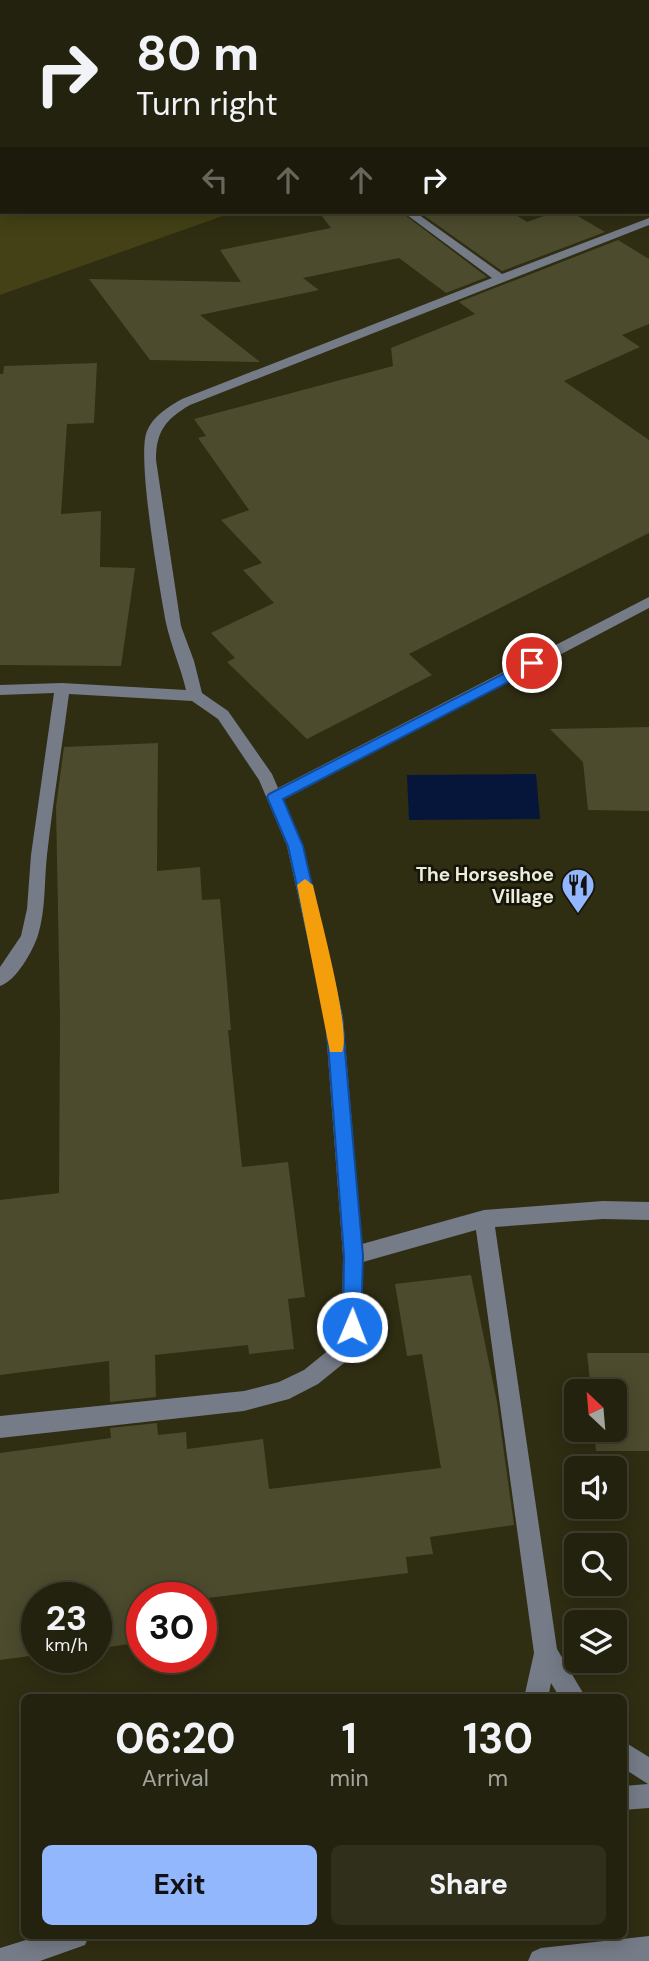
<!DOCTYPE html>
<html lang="en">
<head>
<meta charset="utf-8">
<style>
	:root { --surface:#23220e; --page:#2f2f1c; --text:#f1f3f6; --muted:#a3a49e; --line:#403f2e; --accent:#92b7fd }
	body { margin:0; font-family:"DM Sans",sans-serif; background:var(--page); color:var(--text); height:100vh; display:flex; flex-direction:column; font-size:26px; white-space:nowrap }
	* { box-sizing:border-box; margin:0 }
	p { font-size:23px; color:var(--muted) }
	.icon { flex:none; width:38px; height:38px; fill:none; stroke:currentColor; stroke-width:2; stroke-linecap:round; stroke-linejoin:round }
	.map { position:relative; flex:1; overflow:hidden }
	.drawer { position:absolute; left:21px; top:1694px; width:606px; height:245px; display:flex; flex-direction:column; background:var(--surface); border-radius:10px; box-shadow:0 4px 18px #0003,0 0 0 2px var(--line) }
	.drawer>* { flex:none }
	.banner { position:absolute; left:0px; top:0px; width:649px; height:214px; box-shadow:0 4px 18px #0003,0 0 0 2px var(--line); background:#23220e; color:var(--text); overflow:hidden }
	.needle { width:46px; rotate:334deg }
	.tools { position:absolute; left:564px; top:1379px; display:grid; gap:14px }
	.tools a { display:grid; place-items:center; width:63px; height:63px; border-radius:10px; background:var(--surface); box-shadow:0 4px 18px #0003,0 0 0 2px var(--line); font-size:35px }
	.speed { position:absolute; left:21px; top:1582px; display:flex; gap:14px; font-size:35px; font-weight:700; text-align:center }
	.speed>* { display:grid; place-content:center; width:91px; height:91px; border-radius:50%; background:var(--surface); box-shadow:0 4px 18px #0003,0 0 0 2px var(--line); line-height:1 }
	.speed small { font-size:18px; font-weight:400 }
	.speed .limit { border:10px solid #d22; background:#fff; color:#111 }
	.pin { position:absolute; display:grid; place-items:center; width:60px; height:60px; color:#fff; margin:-30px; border:4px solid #fff; border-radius:50%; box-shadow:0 2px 7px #0007 }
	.me { position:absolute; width:77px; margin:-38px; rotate:1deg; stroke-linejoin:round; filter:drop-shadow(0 0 5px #0008) }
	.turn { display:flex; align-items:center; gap:24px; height:147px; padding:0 21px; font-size:32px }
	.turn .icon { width:91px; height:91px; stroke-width:2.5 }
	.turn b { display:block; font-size:49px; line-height:60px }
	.lanes { display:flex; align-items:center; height:66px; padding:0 21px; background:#0003; justify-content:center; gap:35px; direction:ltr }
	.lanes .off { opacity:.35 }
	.eta { display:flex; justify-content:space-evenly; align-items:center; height:119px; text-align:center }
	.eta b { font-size:42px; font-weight:700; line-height:49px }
	.button { display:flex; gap:14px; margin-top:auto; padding:14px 21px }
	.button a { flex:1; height:80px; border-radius:10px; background:var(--accent); color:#111; font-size:28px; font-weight:700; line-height:80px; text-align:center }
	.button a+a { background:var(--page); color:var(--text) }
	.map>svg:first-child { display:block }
</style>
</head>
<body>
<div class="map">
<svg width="649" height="1961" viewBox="0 0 649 1961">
	<rect width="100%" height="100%" fill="#2f2d12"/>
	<path fill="#434115" d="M0,0L69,2H2V212H234L0,295Z
		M402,0H649V65L648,2H396Z"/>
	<path fill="#06163a" d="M536,774L540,819L409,820L407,775Z"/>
	<path fill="#4c4b2e" d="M319,212H401L487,277L446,293L399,258L303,278L319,290L200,315L260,362L150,360L89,279L241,282L220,250L331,228Z
		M419,212H511L527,222L555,212H571L605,232L502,271Z
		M618,240L649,259V324L622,335L640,347L564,381L649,440V533L409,654L432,675L307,739L227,662L235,658L211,633L274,603L243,570L262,563L221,520L249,510L198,438L206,436L194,419L393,366L391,348L475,314L459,302Z
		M97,363L94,423L67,424L61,514L101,511L100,567L135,568L121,666L0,665V374H3L4,366Z
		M649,727V811L588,810L583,762L550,729Z
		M158,743L157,871L200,867L202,900L220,899L231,1030H228L242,1167L288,1162L305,1297L288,1299L294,1349L249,1354L248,1345L155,1355L156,1397L110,1402L109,1361L0,1375V1200L59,1193L60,1017L56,807L64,747Z
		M471,1275L497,1402L514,1525L430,1537L433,1554L406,1557L408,1573L208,1598H142V1642L96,1649V1598H37V1655L0,1660V1453L111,1438L110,1428L157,1423L158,1435L186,1432L187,1449L263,1439L269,1489L441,1468L422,1354L407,1356L395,1284Z
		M587,1353H649V1451H596L594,1430H614V1391H591Z"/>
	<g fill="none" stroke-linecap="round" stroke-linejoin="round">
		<path fill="#757b87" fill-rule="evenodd" d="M86,0H97L98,2H88Z
			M159,0H170L171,2H161Z
			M344,0H358L343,2Z
			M403,212H415L502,274L649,218V225L190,405C166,419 156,431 156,460L181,626L194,661L202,693L228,711L272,774L278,788L649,597V608L283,800L303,846L343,1017L362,1244L484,1210L603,1201L649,1202V1220L603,1219L495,1227L557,1649L586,1698H560L551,1683L548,1698H524L534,1653L476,1230L363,1262L362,1327L344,1363L318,1384L289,1399L244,1411L0,1438V1416L244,1391L279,1382L304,1370L330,1349L342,1326L343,1256L325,1017L287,846L259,780L218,719L192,701L69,694C62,747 53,801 47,855C44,882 46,909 38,935C33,951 16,981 0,986V967L21,936L27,909L31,855L54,693L0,695V685L62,683L186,690C181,668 171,646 166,623C160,590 136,456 147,431C153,416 168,407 182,399L492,278Z
			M623,1741L649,1757V1808L623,1810V1786L648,1784L623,1768Z
			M39,1936H89L85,1945L40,1961H0V1948Z
			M649,1936V1961H528L532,1952L541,1948Z"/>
	</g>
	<path fill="#1a73e8" stroke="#114b97" stroke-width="2" d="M532,659L537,660V667L283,799L303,846L342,1017L363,1256L361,1327L359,1333L352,1336L346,1333L343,1327L344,1256L326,1017L288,846L267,797L269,794Z"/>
	<path fill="#f59e0b" d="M305,879L313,885C319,913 352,1032 342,1052H330L297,885Z"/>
	<defs>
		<symbol id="restaurant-pin" viewBox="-11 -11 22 30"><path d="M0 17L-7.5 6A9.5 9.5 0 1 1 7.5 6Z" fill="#92b7fd" stroke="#161509"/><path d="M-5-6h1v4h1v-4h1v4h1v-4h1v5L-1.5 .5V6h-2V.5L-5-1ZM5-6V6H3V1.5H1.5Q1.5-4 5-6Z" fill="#111"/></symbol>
	</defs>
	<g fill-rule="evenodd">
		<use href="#restaurant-pin" x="559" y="866" width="38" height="52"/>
	</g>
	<g text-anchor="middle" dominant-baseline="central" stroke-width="5" stroke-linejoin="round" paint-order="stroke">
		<g font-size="19" font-weight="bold" fill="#ececdb" stroke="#161509" text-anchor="end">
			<text x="554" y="874">The Horseshoe<tspan x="554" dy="22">Village</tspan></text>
		</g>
	</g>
</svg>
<div class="tools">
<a><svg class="needle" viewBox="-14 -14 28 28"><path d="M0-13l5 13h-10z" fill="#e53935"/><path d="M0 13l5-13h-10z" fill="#a3a49e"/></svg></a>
<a><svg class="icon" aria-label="sound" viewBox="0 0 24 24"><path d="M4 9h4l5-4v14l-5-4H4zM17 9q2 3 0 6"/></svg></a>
<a><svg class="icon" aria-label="search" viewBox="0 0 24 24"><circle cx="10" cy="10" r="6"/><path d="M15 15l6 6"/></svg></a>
<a><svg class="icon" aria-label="layers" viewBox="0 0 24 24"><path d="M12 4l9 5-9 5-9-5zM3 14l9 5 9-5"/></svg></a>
</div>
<div class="speed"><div>23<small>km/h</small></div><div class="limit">30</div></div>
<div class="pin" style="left:532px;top:663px;background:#d93025"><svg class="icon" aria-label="arrive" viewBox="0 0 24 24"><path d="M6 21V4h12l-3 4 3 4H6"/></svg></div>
<svg class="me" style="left:352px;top:1327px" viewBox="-20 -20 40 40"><circle r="17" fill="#1a73e8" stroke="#fff" stroke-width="3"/><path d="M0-11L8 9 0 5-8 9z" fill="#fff"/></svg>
<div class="banner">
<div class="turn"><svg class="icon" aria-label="right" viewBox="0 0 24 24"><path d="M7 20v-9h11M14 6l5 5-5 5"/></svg><div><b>80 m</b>Turn right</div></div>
<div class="lanes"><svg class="icon off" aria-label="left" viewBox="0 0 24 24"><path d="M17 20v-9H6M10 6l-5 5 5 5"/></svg><svg class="icon off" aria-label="ahead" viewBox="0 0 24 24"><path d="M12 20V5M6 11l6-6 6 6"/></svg><svg class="icon off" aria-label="ahead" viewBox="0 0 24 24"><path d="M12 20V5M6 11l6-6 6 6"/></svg><svg class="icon" aria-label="right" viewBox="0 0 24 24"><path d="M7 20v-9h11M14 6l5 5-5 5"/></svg></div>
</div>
<section class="drawer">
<div class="eta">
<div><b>06:20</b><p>Arrival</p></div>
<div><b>1</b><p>min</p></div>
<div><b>130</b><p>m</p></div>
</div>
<div class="button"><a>Exit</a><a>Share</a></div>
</section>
</div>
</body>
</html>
